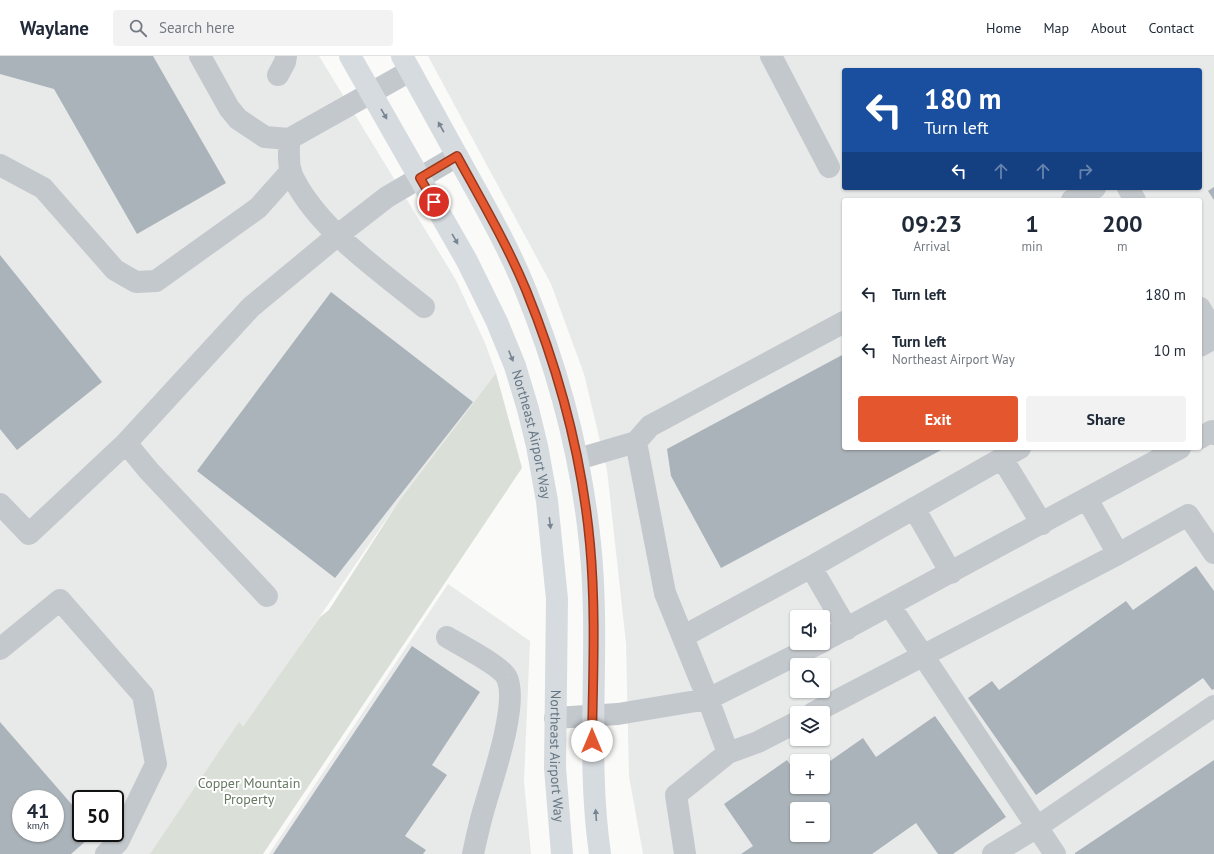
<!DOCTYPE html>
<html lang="en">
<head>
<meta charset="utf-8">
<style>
	:root { --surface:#fff; --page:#f2f2f3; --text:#1f2937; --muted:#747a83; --line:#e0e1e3; --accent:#e4572e }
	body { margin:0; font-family:"PT Sans",sans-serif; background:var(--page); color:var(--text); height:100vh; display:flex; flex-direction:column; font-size:15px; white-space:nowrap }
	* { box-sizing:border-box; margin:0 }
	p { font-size:13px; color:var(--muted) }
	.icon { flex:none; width:22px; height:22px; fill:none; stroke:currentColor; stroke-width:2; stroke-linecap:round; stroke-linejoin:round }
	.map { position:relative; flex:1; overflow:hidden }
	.panel { position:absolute; left:842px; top:142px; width:360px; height:252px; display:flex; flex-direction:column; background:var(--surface); border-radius:4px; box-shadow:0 1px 3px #0004 }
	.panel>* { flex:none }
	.banner { position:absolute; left:842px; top:12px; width:360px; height:122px; border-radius:4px; box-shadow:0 1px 3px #0004; background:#1a4fa0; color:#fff; overflow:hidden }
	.buttons { position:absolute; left:790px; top:554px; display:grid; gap:8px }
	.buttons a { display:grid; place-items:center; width:40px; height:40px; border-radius:4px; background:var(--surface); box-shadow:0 1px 3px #0004; font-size:20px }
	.speed { position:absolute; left:12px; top:734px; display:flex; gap:8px; font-size:20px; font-weight:700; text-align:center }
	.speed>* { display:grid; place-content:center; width:52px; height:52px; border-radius:50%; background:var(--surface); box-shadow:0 1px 3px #0004; line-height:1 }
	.speed small { font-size:10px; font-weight:400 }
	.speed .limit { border:2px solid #111; border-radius:6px; background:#fff; color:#111 }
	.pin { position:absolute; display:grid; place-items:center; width:34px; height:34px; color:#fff; margin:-17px; border:2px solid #fff; border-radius:50%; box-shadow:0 1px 4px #0007 }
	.me { position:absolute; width:44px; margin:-22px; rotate:0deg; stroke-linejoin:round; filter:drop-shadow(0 0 3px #0008) }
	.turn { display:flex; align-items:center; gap:14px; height:84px; padding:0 16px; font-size:18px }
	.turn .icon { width:52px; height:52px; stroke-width:2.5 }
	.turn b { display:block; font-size:28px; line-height:34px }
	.lanes { display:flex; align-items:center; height:38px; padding:0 16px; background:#0003; justify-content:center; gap:20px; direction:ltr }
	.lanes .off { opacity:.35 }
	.eta { display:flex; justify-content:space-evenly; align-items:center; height:68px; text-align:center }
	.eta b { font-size:24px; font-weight:700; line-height:28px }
	.primary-button { display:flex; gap:8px; margin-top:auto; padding:8px 16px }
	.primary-button a { flex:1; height:46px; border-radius:4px; background:var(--accent); color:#fff; font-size:16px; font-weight:700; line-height:46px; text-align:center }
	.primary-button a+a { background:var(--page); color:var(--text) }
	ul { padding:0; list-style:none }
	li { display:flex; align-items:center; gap:12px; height:56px; padding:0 16px }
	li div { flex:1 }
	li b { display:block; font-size:15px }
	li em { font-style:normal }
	header { display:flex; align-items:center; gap:24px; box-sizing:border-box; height:56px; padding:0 20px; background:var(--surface); border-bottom:1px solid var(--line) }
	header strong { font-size:19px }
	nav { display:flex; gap:22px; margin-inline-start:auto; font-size:14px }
	.search { width:280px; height:36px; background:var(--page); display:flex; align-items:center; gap:10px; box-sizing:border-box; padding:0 14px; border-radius:4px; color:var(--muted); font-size:15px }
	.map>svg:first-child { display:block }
</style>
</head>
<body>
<header>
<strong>Waylane</strong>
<div class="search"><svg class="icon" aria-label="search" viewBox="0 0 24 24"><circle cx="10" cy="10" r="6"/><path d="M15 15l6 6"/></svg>Search here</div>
<nav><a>Home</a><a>Map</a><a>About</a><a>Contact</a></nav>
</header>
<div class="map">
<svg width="1214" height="798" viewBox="0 0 1214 798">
	<rect width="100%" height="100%" fill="#fafaf8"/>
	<path fill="#e8e9e9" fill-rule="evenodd" d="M0,0H319L456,224L485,287L496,317L399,445L157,798H0ZM21,743H55V777H21ZM81,743H115V777H81Z
		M428,0H1214V798H643L629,720L626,587L607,414L584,318L551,228ZM844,14H1200V132H844ZM844,144H1200V392H844ZM797,561H823V587H797ZM797,609H823V635H797ZM797,657H823V683H797ZM797,705H823V731H797ZM797,753H823V779H797Z
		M448,528L530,585L524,725L531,798H269Z"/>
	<path fill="#dadfd7" d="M496,317L522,412L263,798H150L239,666L243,671L320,561L329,554L399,445Z"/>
	<path fill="#aab3b9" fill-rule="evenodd" d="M0,0H153L226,127L137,178L54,33L0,18Z
		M1214,131V144L1208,135Z
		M0,199L102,326L17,394L0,373Z
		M331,236L473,346L335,522L197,415Z
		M844,298V392H945L721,512L671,420L667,393Z
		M1196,510L1214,535V633L1212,634L1203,622L1036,739L968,642L992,625L999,634L1126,545L1133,554Z
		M412,590L480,636L432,709L447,719L405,780L426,794L423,798H273Z
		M935,660L1006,761L953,798H938L916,767L872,798H741L753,790L724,748L787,704L797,718V731H823V710L863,682L876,701ZM797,753H823V779H797Z
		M0,666L81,759V777H95L71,798H0ZM21,743H55V777H21Z
		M1214,704V798H1075V797Z"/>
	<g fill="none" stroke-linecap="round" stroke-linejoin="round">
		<path stroke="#c3c8cc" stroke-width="22" d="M200,0L229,52L238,63L265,81L289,83L410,15
			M771,0L829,111
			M278,19L285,6L286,0
			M289,83C289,93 288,108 291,117C315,171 379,214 424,251
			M0,109L43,132L115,214L136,226L156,225L258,152L291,115
			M1128,132L1135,144
			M1072,144L1095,132
			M1200,252L1214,276
			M1200,290L1214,282
			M1200,382L1212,375L1214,378
			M636,386L665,537L708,643L728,697L676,739L685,798
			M1002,402L1042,468
			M578,403L636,386L650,370L844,266
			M1087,443L1118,498
			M0,448L29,478L126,387
			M914,452L951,517
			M811,511L847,573
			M267,540L149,415L126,387L251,251L338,179L387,141L457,100
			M890,550L1055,798
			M684,580L811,511L1020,392
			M447,581C460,589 502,610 507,622C519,649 491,727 483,756C479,770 476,784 473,798
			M823,585L1180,392
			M0,593L60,544L143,639L156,708L118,786L106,798
			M813,657L1118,498L1188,459L1214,497
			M555,662L618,658L708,643L820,587
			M728,697L758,686L797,666
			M993,798L1037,771L1214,650"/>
		<g stroke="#d6dbdf" stroke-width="22">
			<path id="s1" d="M350,0L467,205L497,266L515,310L528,353L537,390L547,445L557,543L555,712L562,798"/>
			<path d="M402,0C425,42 448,84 471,125C491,161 511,197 526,235C559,316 581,400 590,487C601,591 585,695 600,798"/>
		</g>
	</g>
	<defs><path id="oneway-solid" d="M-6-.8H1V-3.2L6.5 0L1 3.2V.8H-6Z"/></defs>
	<g fill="#768591">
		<use href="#oneway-solid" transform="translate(384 58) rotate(60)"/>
		<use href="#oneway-solid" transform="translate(441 71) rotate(-119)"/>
		<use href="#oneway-solid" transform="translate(455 183) rotate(60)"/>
		<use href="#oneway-solid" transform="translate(511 300) rotate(68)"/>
		<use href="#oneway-solid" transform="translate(550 467) rotate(83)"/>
		<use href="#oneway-solid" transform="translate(596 759) rotate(-94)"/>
	</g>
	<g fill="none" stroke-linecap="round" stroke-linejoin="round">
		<defs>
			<path id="route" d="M434,146L420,122L457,100C481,144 507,188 526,234C559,315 582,401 590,488C596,554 593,619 592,685"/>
		</defs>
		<use href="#route" stroke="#94391e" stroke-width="10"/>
		<use href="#route" stroke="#e4572e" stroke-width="7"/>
	</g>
	<g text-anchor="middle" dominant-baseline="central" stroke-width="4" stroke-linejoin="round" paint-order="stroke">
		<g font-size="14" fill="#657683" stroke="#fff">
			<text stroke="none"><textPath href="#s1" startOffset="422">Northeast Airport Way</textPath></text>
			<text stroke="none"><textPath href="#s1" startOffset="746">Northeast Airport Way</textPath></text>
		</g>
		<g font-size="14" fill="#687a64" stroke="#fff">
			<text x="249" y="727">Copper Mountain<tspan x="249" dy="16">Property</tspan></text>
		</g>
	</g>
</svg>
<div class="buttons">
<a><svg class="icon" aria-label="sound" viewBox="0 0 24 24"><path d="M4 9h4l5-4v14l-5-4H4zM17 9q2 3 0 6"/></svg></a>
<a><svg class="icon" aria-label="search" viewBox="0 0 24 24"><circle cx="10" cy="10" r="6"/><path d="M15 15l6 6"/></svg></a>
<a><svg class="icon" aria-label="layers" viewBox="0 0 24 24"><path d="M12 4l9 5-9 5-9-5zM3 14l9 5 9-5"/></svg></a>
<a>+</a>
<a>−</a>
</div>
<div class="speed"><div>41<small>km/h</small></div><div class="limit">50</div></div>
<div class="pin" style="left:434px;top:146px;background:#d93025"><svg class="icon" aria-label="arrive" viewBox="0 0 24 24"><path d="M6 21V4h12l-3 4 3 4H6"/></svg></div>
<svg class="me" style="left:592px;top:685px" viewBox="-20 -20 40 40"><circle r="19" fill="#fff"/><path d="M0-13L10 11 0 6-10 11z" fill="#e4572e"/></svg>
<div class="banner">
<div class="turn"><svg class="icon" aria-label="left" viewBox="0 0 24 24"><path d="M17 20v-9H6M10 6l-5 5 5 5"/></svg><div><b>180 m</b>Turn left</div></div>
<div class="lanes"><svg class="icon" aria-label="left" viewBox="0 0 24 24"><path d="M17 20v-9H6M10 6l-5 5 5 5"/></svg><svg class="icon off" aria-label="ahead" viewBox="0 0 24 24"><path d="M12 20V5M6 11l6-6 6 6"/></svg><svg class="icon off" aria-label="ahead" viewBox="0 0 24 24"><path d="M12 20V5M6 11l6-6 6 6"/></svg><svg class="icon off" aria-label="right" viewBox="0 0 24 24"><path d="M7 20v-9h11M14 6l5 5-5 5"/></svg></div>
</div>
<section class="panel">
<div class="eta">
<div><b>09:23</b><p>Arrival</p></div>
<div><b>1</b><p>min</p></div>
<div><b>200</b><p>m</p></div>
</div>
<ul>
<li><svg class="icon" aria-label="left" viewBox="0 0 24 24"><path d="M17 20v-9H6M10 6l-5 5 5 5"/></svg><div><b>Turn left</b></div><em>180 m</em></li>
<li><svg class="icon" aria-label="left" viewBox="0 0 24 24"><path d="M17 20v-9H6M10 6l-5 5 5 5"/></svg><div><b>Turn left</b><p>Northeast Airport Way</p></div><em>10 m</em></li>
</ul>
<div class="primary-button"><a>Exit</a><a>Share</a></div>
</section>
</div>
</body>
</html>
